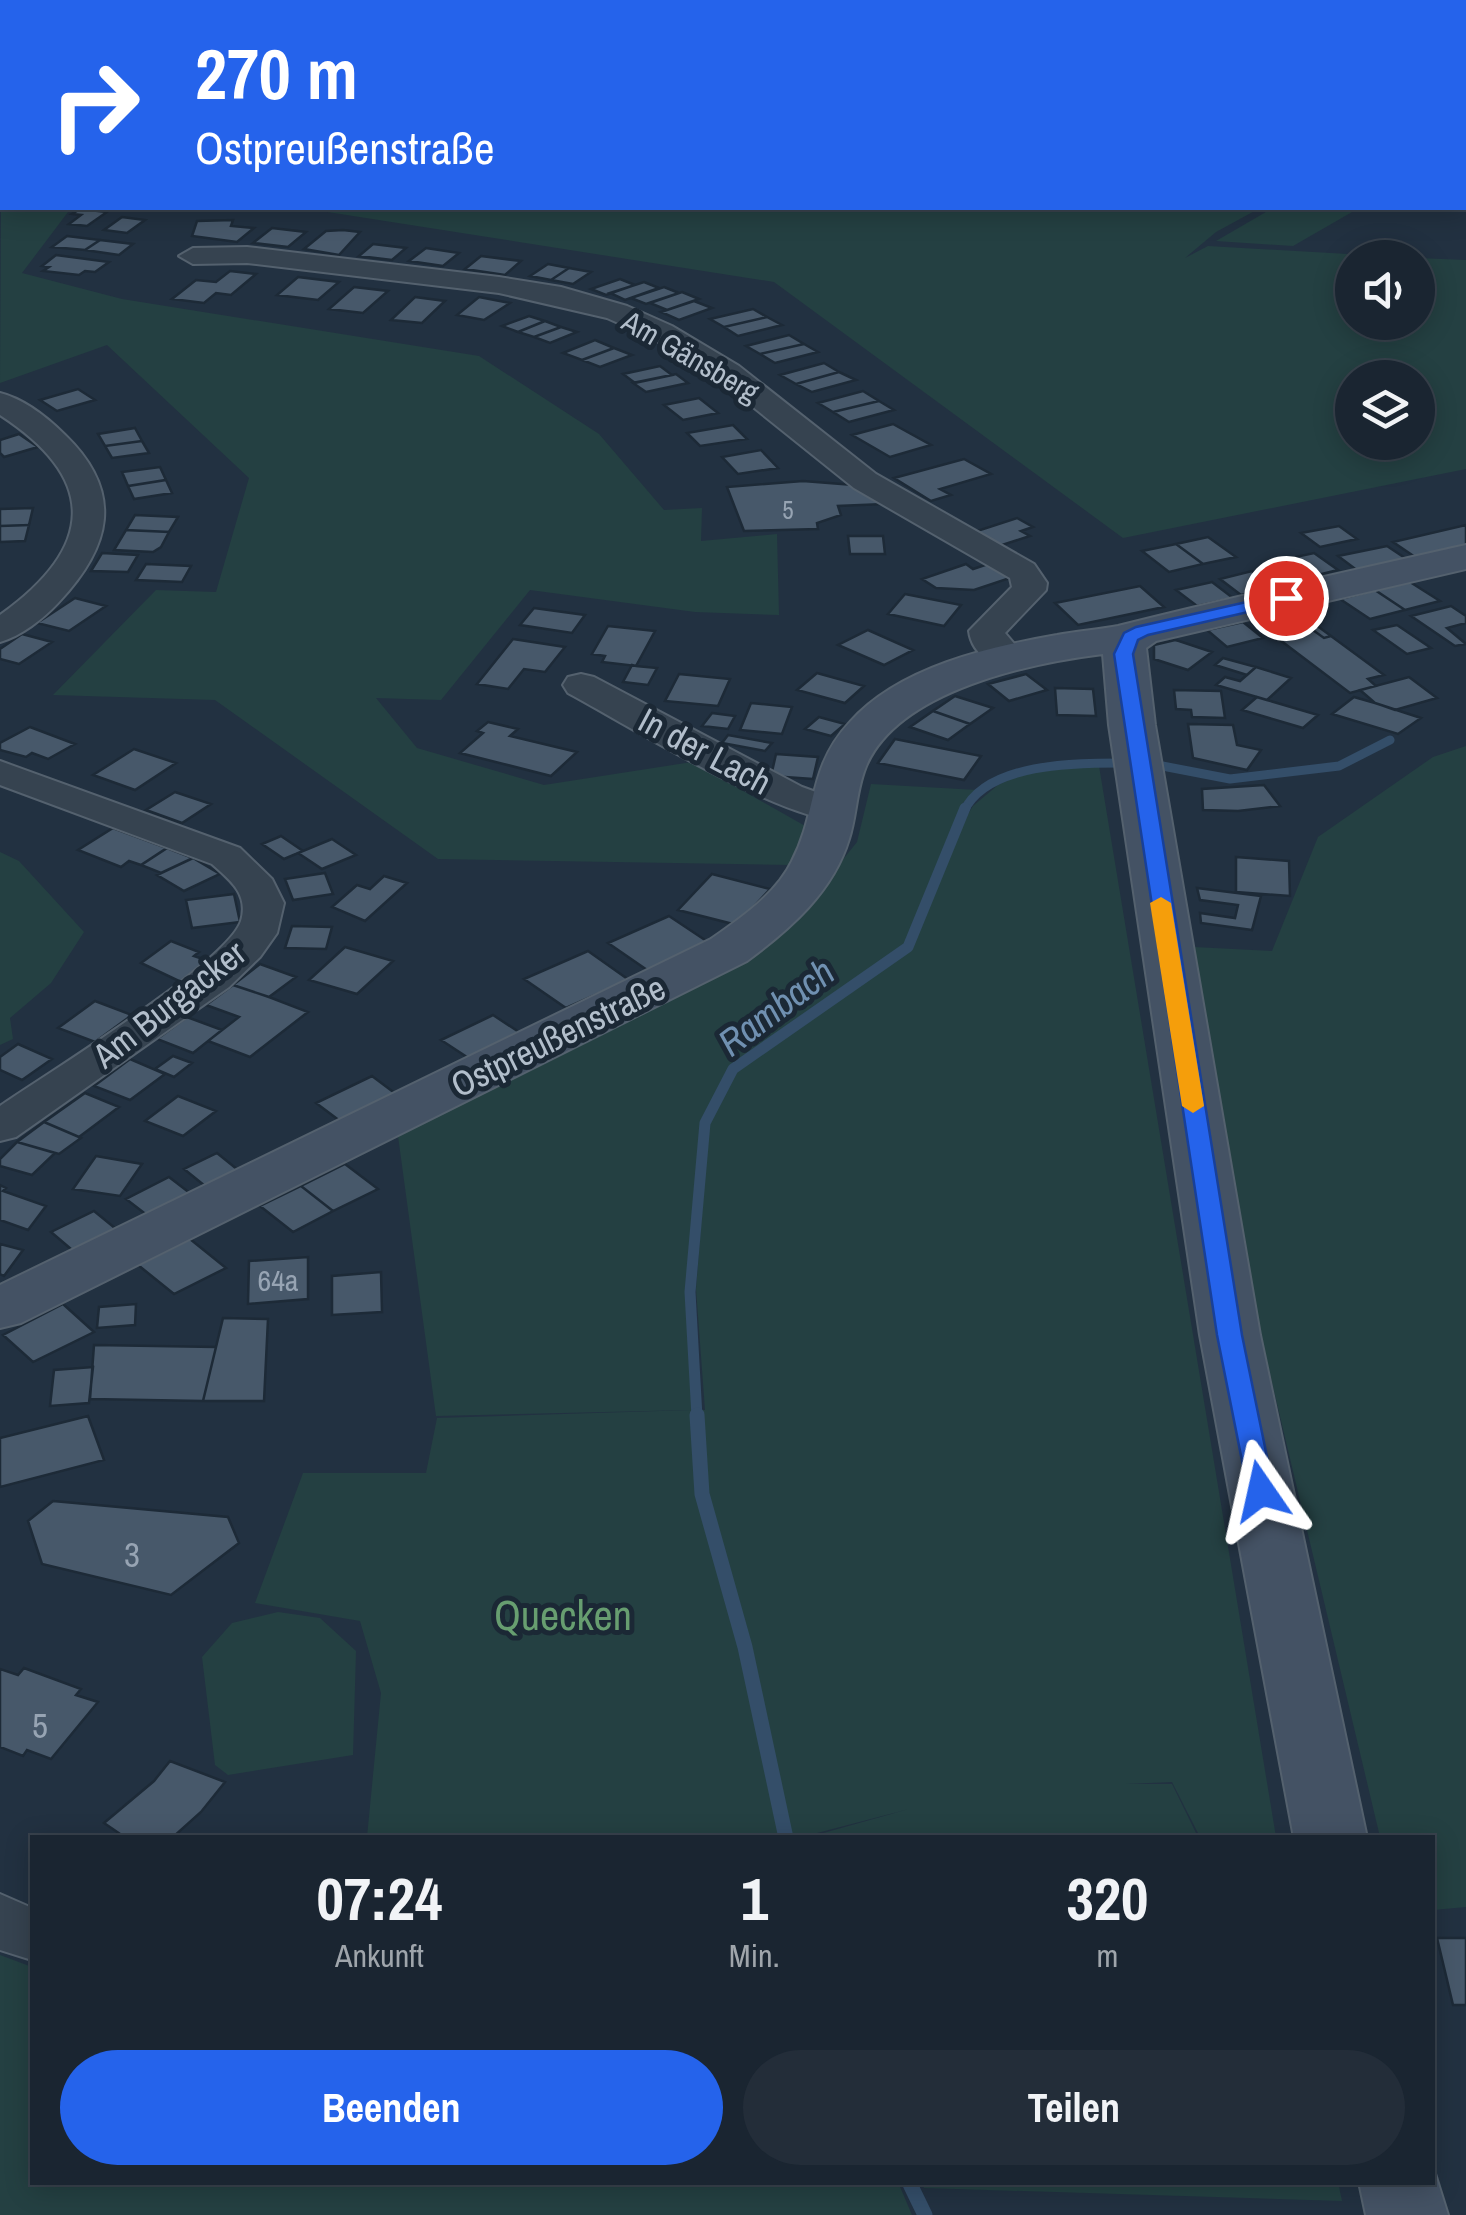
<!DOCTYPE html>
<html lang="de">
<head>
<meta charset="utf-8">
<style>
	:root { --surface:#1a2531; --page:#232d39; --text:#f1f3f6; --muted:#9fa5ab; --line:#38424d; --accent:#2563eb }
	body { margin:0; font-family:"Archivo Narrow",sans-serif; background:var(--page); color:var(--text); height:100vh; display:flex; flex-direction:column; font-size:38px; white-space:nowrap }
	* { box-sizing:border-box; margin:0 }
	p { font-size:32px; color:var(--muted) }
	.icon { flex:none; width:55px; height:55px; fill:none; stroke:currentColor; stroke-width:2; stroke-linecap:round; stroke-linejoin:round }
	.map { position:relative; flex:1; overflow:hidden }
	.side { position:absolute; left:30px; top:1835px; width:1405px; height:350px; display:flex; flex-direction:column; background:var(--surface); border-radius:0px; box-shadow:0 5px 25px #0003,0 0 0 2px var(--line) }
	.side>* { flex:none }
	.banner { position:absolute; left:0px; top:0px; width:1468px; height:210px; box-shadow:0 5px 25px #0003,0 0 0 2px var(--line); background:#2563eb; color:#fff; overflow:hidden }
	.buttons { position:absolute; left:1335px; top:240px; display:grid; gap:20px }
	.buttons a { display:grid; place-items:center; width:100px; height:100px; border-radius:50%; background:var(--surface); box-shadow:0 5px 25px #0003,0 0 0 2px var(--line); font-size:50px }
	.pin { position:absolute; display:grid; place-items:center; width:85px; height:85px; color:#fff; margin:-42px; border:5px solid #fff; border-radius:50%; box-shadow:0 2px 10px #0007 }
	.me { position:absolute; width:110px; margin:-55px; rotate:349deg; stroke-linejoin:round; filter:drop-shadow(0 0 8px #0008) }
	.turn { display:flex; align-items:center; gap:35px; height:210px; padding:0 30px; font-size:45px }
	.turn .icon { width:130px; height:130px; stroke-width:2.5 }
	.turn b { display:block; font-size:70px; line-height:85px }
	.eta { display:flex; justify-content:space-evenly; align-items:center; height:170px; text-align:center }
	.eta b { font-size:60px; font-weight:800; line-height:70px }
	.button { display:flex; gap:20px; margin-top:auto; padding:20px 30px }
	.button a { flex:1; height:115px; border-radius:60px; background:var(--accent); color:#fff; font-size:40px; font-weight:800; line-height:115px; text-align:center }
	.button a+a { background:var(--page); color:var(--text) }
	.map>svg:first-child { display:block }
</style>
</head>
<body>
<div class="map">
<svg width="1466" height="2215" viewBox="0 0 1466 2215">
	<rect width="100%" height="100%" fill="#223141"/>
	<path fill="#244042" fill-rule="evenodd" d="M2,26V208H71L22,273L122,299L479,356L599,434L664,510L702,508L701,541L777,534L779,615L695,612L530,590L441,700L376,698L417,748L544,785L692,762L807,827L790,865L438,859L215,700L53,695L156,590L216,592L249,478L107,345L0,383Z
		M302,208H1260L1216,232L1185,258L1208,246L1417,258H1352V322H1418V258L1466,260V469L1123,538L774,282ZM1352,378H1418V442H1352Z
		M1273,208H1359L1293,246L1216,241Z
		M1466,746V1907L1433,1910L1432,1838L1380,1837L1254,1307L1194,947L1272,951L1318,837L1433,757Z
		M1068,765L1099,766L1276,1837H1200L1172,1782L1126,1784H1172L1198,1837H809L909,1809L802,1837H367L381,1693L360,1621L255,1603L303,1473H426L437,1418L692,1410L436,1416L398,1136L726,970L784,933L857,842L871,784L977,790L963,803L906,946L731,1068L702,1122L687,1291L692,1410H705L696,1289L709,1123L738,1069L912,947L956,833L973,806L998,785L1023,773Z
		M0,852L19,861L84,932L51,983L10,1018L13,1039L0,1045Z
		M278,1612L320,1618L356,1651L353,1755L228,1775L215,1765L202,1657L232,1623Z
		M0,1955L32,1967V2182H898L912,2215H0Z
		M1338,2182L1342,2201L924,2188L922,2183Z"/>
	<g fill="none" stroke-linecap="round" stroke-linejoin="round">
		<path stroke="#344e69" stroke-width="9" d="M1147,763L1230,779L1339,766L1390,740
			M964,811C988,761 1082,763 1128,763"/>
		<path stroke="#344e69" stroke-width="11" d="M697,1417L690,1292L705,1123L733,1069L908,947L965,808"/>
		<path stroke="#344e69" stroke-width="15" d="M697,1415L702,1494L745,1647L786,1838
			M909,2182L925,2215"/>
	</g>
	<path fill="#47586a" stroke="#1d2a37" stroke-width="2.5" d="M80,209L107,212L87,226L69,224L81,215L72,214Z
		M122,217L145,220L127,233L104,230Z
		M233,220L231,226L254,228L237,242L192,236L197,221Z
		M272,228L306,232L288,247L253,243Z
		M343,230L360,232L339,255L304,249L326,231Z
		M67,236L100,240L85,250L52,247Z
		M100,240L133,244L119,255L85,250Z
		M373,244L406,248L392,260L359,256Z
		M426,248L459,253L443,266L409,261Z
		M56,255L109,262L95,272L85,271L79,275L43,271L49,267L42,266Z
		M481,256L521,261L505,275L465,269Z
		M548,264L569,268L551,280L530,276Z
		M569,268L591,272L573,284L551,280Z
		M230,271L256,274L231,295L216,293L204,303L172,299L196,280L216,282Z
		M298,277L339,282L318,300L277,295Z
		M620,279L635,285L606,295L591,289Z
		M644,282L659,288L625,300L610,293Z
		M354,287L388,291L363,313L329,309Z
		M664,287L679,293L646,304L631,298Z
		M682,292L699,299L667,310L650,303Z
		M415,297L445,301L422,323L391,320Z
		M479,297L510,303L484,320L457,315Z
		M694,301L712,308L679,320L661,312Z
		M753,309L767,317L724,327L710,319Z
		M529,316L545,321L518,332L502,326Z
		M767,317L782,325L738,336L724,327Z
		M545,321L561,327L534,337L518,332Z
		M561,327L577,332L550,343L534,337Z
		M789,335L804,344L760,354L746,346Z
		M595,340L614,348L582,360L563,353Z
		M804,344L818,352L775,363L760,354Z
		M614,348L632,355L600,367L582,360Z
		M824,363L839,372L796,384L780,375Z
		M660,366L672,375L635,383L623,374Z
		M839,372L856,380L812,392L796,384Z
		M676,374L688,383L646,392L633,383Z
		M78,389L95,400L57,411L40,400Z
		M863,391L879,401L833,412L818,403Z
		M699,398L718,413L683,420L664,405Z
		M879,401L894,410L849,422L833,412Z
		M893,424L931,445L890,457L852,435Z
		M733,425L747,439L700,446L687,433Z
		M135,428L142,441L105,446L98,434Z
		M19,434L38,447L4,457L0,453V440Z
		M142,441L149,453L112,458L105,446Z
		M761,450L778,468L738,474L722,457Z
		M964,459L991,474L940,489L951,495L931,501L894,478Z
		M160,467L166,480L128,486L122,472Z
		M166,480L172,493L134,499L128,486Z
		M803,481L854,485L885,504L838,506L841,515L817,523L818,529L744,531L727,487Z
		M33,508L29,525L0,526V509Z
		M135,515L178,517L169,532L126,530Z
		M1017,518L1033,527L1021,531L1030,536L999,546L974,532Z
		M29,525L25,541L0,542V526Z
		M1466,525V548L1418,559L1393,542Z
		M1339,526L1357,539L1320,547L1301,533Z
		M126,530L169,532L161,547L153,552L114,550Z
		M848,536H883L885,554H850Z
		M1208,537L1236,557L1203,564L1176,544Z
		M1176,544L1203,564L1169,572L1142,551Z
		M1387,546L1408,560L1358,571L1338,556Z
		M102,553L138,555L128,572L91,571Z
		M1314,553L1338,570L1297,580L1272,562Z
		M146,564L191,566L182,582L136,580Z
		M966,564L973,569L988,564L1010,578L974,590L936,588L922,579Z
		M1252,571L1275,587L1241,595L1220,579Z
		M1212,582L1233,598L1197,606L1176,590Z
		M1410,582L1440,601L1405,610L1375,590Z
		M1140,586L1164,607L1078,625L1055,603Z
		M1375,590L1405,610L1370,619L1340,599Z
		M905,594L961,605L944,626L888,614Z
		M75,598L106,606L69,631L37,623Z
		M1451,606L1466,616V623L1447,628L1466,644L1455,646L1411,616Z
		M534,608L585,615L572,633L520,625Z
		M1301,614L1331,636L1324,638L1310,628L1276,637L1258,623Z
		M1243,622L1263,638L1227,647L1207,630Z
		M1397,625L1431,648L1407,654L1373,630Z
		M608,626L655,631L636,666L602,662L605,656L592,654Z
		M1310,628L1324,638L1331,636L1384,675L1368,679L1376,686L1350,693L1276,637Z
		M868,630L913,650L884,665L838,645Z
		M22,634L52,642L19,664L0,659V649Z
		M513,639L565,647L545,672L524,669L508,689L477,684Z
		M1175,640L1179,641L1212,652L1188,670L1154,659V645Z
		M1223,658L1256,667L1247,675L1215,665Z
		M632,665L636,666L657,668L648,685L623,682Z
		M1256,667L1291,678L1267,700L1216,685L1225,677L1240,681Z
		M817,673L864,686L845,703L797,690Z
		M679,674L730,679L718,706L665,701Z
		M1026,674L1047,690L1009,701L988,684Z
		M1409,677L1437,698L1395,710L1375,703L1360,690Z
		M1055,688L1093,689L1096,716L1057,715Z
		M1174,690L1221,691L1225,718L1192,717L1191,710L1176,709Z
		M955,696L993,708L970,724L933,711Z
		M1257,697L1267,700L1318,715L1303,728L1242,710Z
		M1354,697L1375,703L1421,718L1398,734L1332,714Z
		M751,703L792,707L782,734L740,730Z
		M933,711L970,724L948,740L910,727Z
		M712,713L735,716L728,729L702,726Z
		M819,717L845,724L831,736L805,729Z
		M488,722L518,729L510,736L577,752L551,776L460,753L483,733L477,731Z
		M1188,724L1233,725L1237,745L1261,750L1247,770L1193,758Z
		M30,727L75,744L48,759L32,753L26,757L0,750V743Z
		M728,735L772,743L765,751L722,743Z
		M895,739L981,756L964,780L878,763Z
		M134,749L176,763L135,790L93,775Z
		M776,754L818,757L813,779L771,776Z
		M1264,785L1280,806L1238,811L1203,810L1202,789Z
		M175,792L211,804L182,823L146,810Z
		M113,828L167,848L141,865L129,861L121,867L78,850Z
		M281,836L303,851L284,859L262,844Z
		M332,839L356,855L322,869L298,853Z
		M167,848L193,858L161,873L141,865Z
		M1236,857L1289,861L1290,896L1236,892Z
		M193,858L220,874L184,891L157,875Z
		M325,873L333,894L293,900L285,879Z
		M712,874L770,889L737,925L678,910Z
		M384,876L407,883L365,921L332,907L357,885L370,889Z
		M1197,888L1261,896L1252,930L1201,923L1200,913L1235,918L1238,905L1200,900Z
		M234,894L240,922L192,928L186,900Z
		M669,916L711,944L650,972L608,943Z
		M292,926L332,927L326,949L285,948Z
		M171,941L199,952L194,956L209,961L181,982L141,963Z
		M345,947L393,961L357,994L309,980Z
		M588,951L629,980L566,1008L524,979Z
		M260,964L296,977L269,997L233,985Z
		M233,985L269,997L308,1012L250,1057L208,1041L239,1017L206,1005Z
		M95,1001L132,1015L95,1042L58,1028Z
		M493,1015L525,1036L473,1061L441,1040Z
		M187,1017L222,1030L193,1053L157,1039Z
		M18,1044L52,1059L22,1080L0,1070V1057Z
		M173,1056L192,1063L174,1077L155,1069Z
		M130,1059L165,1074L130,1100L94,1086Z
		M372,1076L400,1097L344,1124L316,1103Z
		M85,1093L119,1107L79,1137L44,1122Z
		M178,1096L216,1111L183,1136L145,1121Z
		M44,1122L79,1137L81,1138L59,1154L17,1142Z
		M17,1142L55,1153L32,1175L0,1166V1159Z
		M217,1153L243,1174L210,1190L184,1169Z
		M96,1156L142,1164L120,1196L73,1189Z
		M345,1164L378,1189L333,1211L301,1186Z
		M169,1177L195,1197L152,1219L126,1199Z
		M0,1185L6,1188L3,1191L46,1206L28,1230L0,1220Z
		M301,1186L333,1211L293,1232L260,1206Z
		M94,1211L121,1233L78,1255L51,1232Z
		M190,1239L226,1268L174,1294L138,1265Z
		M0,1244L23,1250L4,1276L0,1274Z
		M308,1257V1299L248,1304L249,1261Z
		M381,1272L382,1312L332,1315V1276Z
		M63,1304L94,1332L33,1362L3,1335Z
		M136,1304L135,1325L97,1328L99,1307Z
		M223,1318L268,1319L264,1401H203Z
		M94,1345L216,1347L203,1401L90,1399Z
		M93,1367L89,1403L50,1406L54,1370Z
		M88,1416L104,1460L0,1487V1438Z
		M53,1501L228,1517L239,1543L171,1595L42,1564L28,1521Z
		M24,1668L81,1689L76,1695L98,1702L51,1759L27,1750L23,1756L0,1747V1669L18,1675Z
		M170,1761L225,1782L201,1812L172,1838H126L104,1823L154,1781Z
		M1437,1938H1466V2005H1453Z"/>
	<g fill="none" stroke-linecap="round" stroke-linejoin="round">
		<defs>
			<path id="street" d="M247,247L499,277L561,287L627,306L672,326L739,366L876,474L1034,564L1047,583L1046,590L1005,633L1028,660L1023,668C1000,673 972,656 969,631L1012,587L1010,578L854,488L717,378L652,338L607,318L499,293L247,263L193,264L179,256L193,248Z
				M0,393C24,399 48,418 65,435C125,493 111,547 58,603C43,619 21,636 0,642V615C94,548 100,480 0,415Z
				M581,674L594,677L802,787L846,803L851,811L846,819C798,831 619,720 568,693L563,685L568,677Z
				M0,761L240,848L272,879L284,903L277,933L260,957L229,987L16,1137L0,1141V1106C45,1075 228,962 241,921C249,894 230,880 212,864L0,785Z
				M0,1894L32,1908V1960L0,1950Z"/>
			<path id="secondary" d="M1466,545V569L1156,641L1146,648L1155,725L1260,1335L1367,1838H1294L1200,1335L1109,725L1103,654C1030,663 901,690 867,764C856,788 857,815 849,839C833,892 790,929 747,961L21,1323L0,1328V1285L711,939C741,918 776,894 792,861C818,811 807,768 850,722C899,667 988,647 1057,635C1077,631 1098,630 1118,626C1233,597 1350,571 1466,545Z
				M1432,2164L1448,2215H1366L1359,2182H1432Z"/>
		</defs>
		<use href="#street" stroke="#54616e" stroke-width="4"/>
		<use href="#secondary" stroke="#54616e" stroke-width="4"/>
		<use href="#street" fill="#364350" fill-rule="evenodd"/>
		<use href="#secondary" fill="#445264" fill-rule="evenodd"/>
	</g>
	<path fill="#2563eb" stroke="#184099" stroke-width="2.5" d="M1286,593L1295,598L1292,602L1148,635L1138,640L1133,654L1242,1335L1274,1491L1270,1497H1252L1248,1491L1217,1335L1114,654L1124,633L1136,627Z"/>
	<path fill="#f59e0b" d="M1161,897L1171,903L1204,1106L1193,1113L1182,1106L1150,903Z"/>
	<g text-anchor="middle" dominant-baseline="central" stroke-width="10" stroke-linejoin="round" paint-order="stroke">
		<g font-size="25" fill="#97a4b3">
			<text x="788" y="510">5</text>
		</g>
		<g font-size="30" fill="#b2becb" stroke="#1b2835">
			<text transform="translate(691 356) rotate(30)">Am Gänsberg</text>
		</g>
		<g font-size="30" fill="#97a4b3">
			<text x="278" y="1280">64a</text>
		</g>
		<g font-size="35" fill="#b2becb" stroke="#1b2835">
			<text transform="translate(705 751) rotate(28)">In der Lach</text>
			<text transform="translate(169 1004) rotate(-38)">Am Burgacker</text>
			<text transform="translate(558 1036) rotate(-26)">Ostpreußenstraße</text>
		</g>
		<g font-size="35" fill="#97a4b3">
			<text x="132" y="1554">3</text>
			<text x="40" y="1725">5</text>
		</g>
		<g font-size="38" font-style="italic" fill="#7090b1" stroke="#1b2835">
			<text transform="translate(776 1007) rotate(-37)">Rambach</text>
		</g>
		<g font-size="42" fill="#679e70" stroke="#1b2835">
			<text x="563" y="1615">Quecken</text>
		</g>
	</g>
</svg>
<div class="buttons">
<a><svg class="icon" aria-label="sound" viewBox="0 0 24 24"><path d="M4 9h4l5-4v14l-5-4H4zM17 9q2 3 0 6"/></svg></a>
<a><svg class="icon" aria-label="layers" viewBox="0 0 24 24"><path d="M12 4l9 5-9 5-9-5zM3 14l9 5 9-5"/></svg></a>
</div>
<div class="pin" style="left:1286px;top:598px;background:#d93025"><svg class="icon" aria-label="arrive" viewBox="0 0 24 24"><path d="M6 21V4h12l-3 4 3 4H6"/></svg></div>
<svg class="me" style="left:1261px;top:1491px" viewBox="-20 -20 40 40"><path d="M0-17L14 15 0 8-14 15z" fill="#2563eb" stroke="#fff" stroke-width="4"/></svg>
<div class="banner">
<div class="turn"><svg class="icon" aria-label="right" viewBox="0 0 24 24"><path d="M7 20v-9h11M14 6l5 5-5 5"/></svg><div><b>270 m</b>Ostpreußenstraße</div></div>
</div>
<section class="side">
<div class="eta">
<div><b>07:24</b><p>Ankunft</p></div>
<div><b>1</b><p>Min.</p></div>
<div><b>320</b><p>m</p></div>
</div>
<div class="button"><a>Beenden</a><a>Teilen</a></div>
</section>
</div>
</body>
</html>
